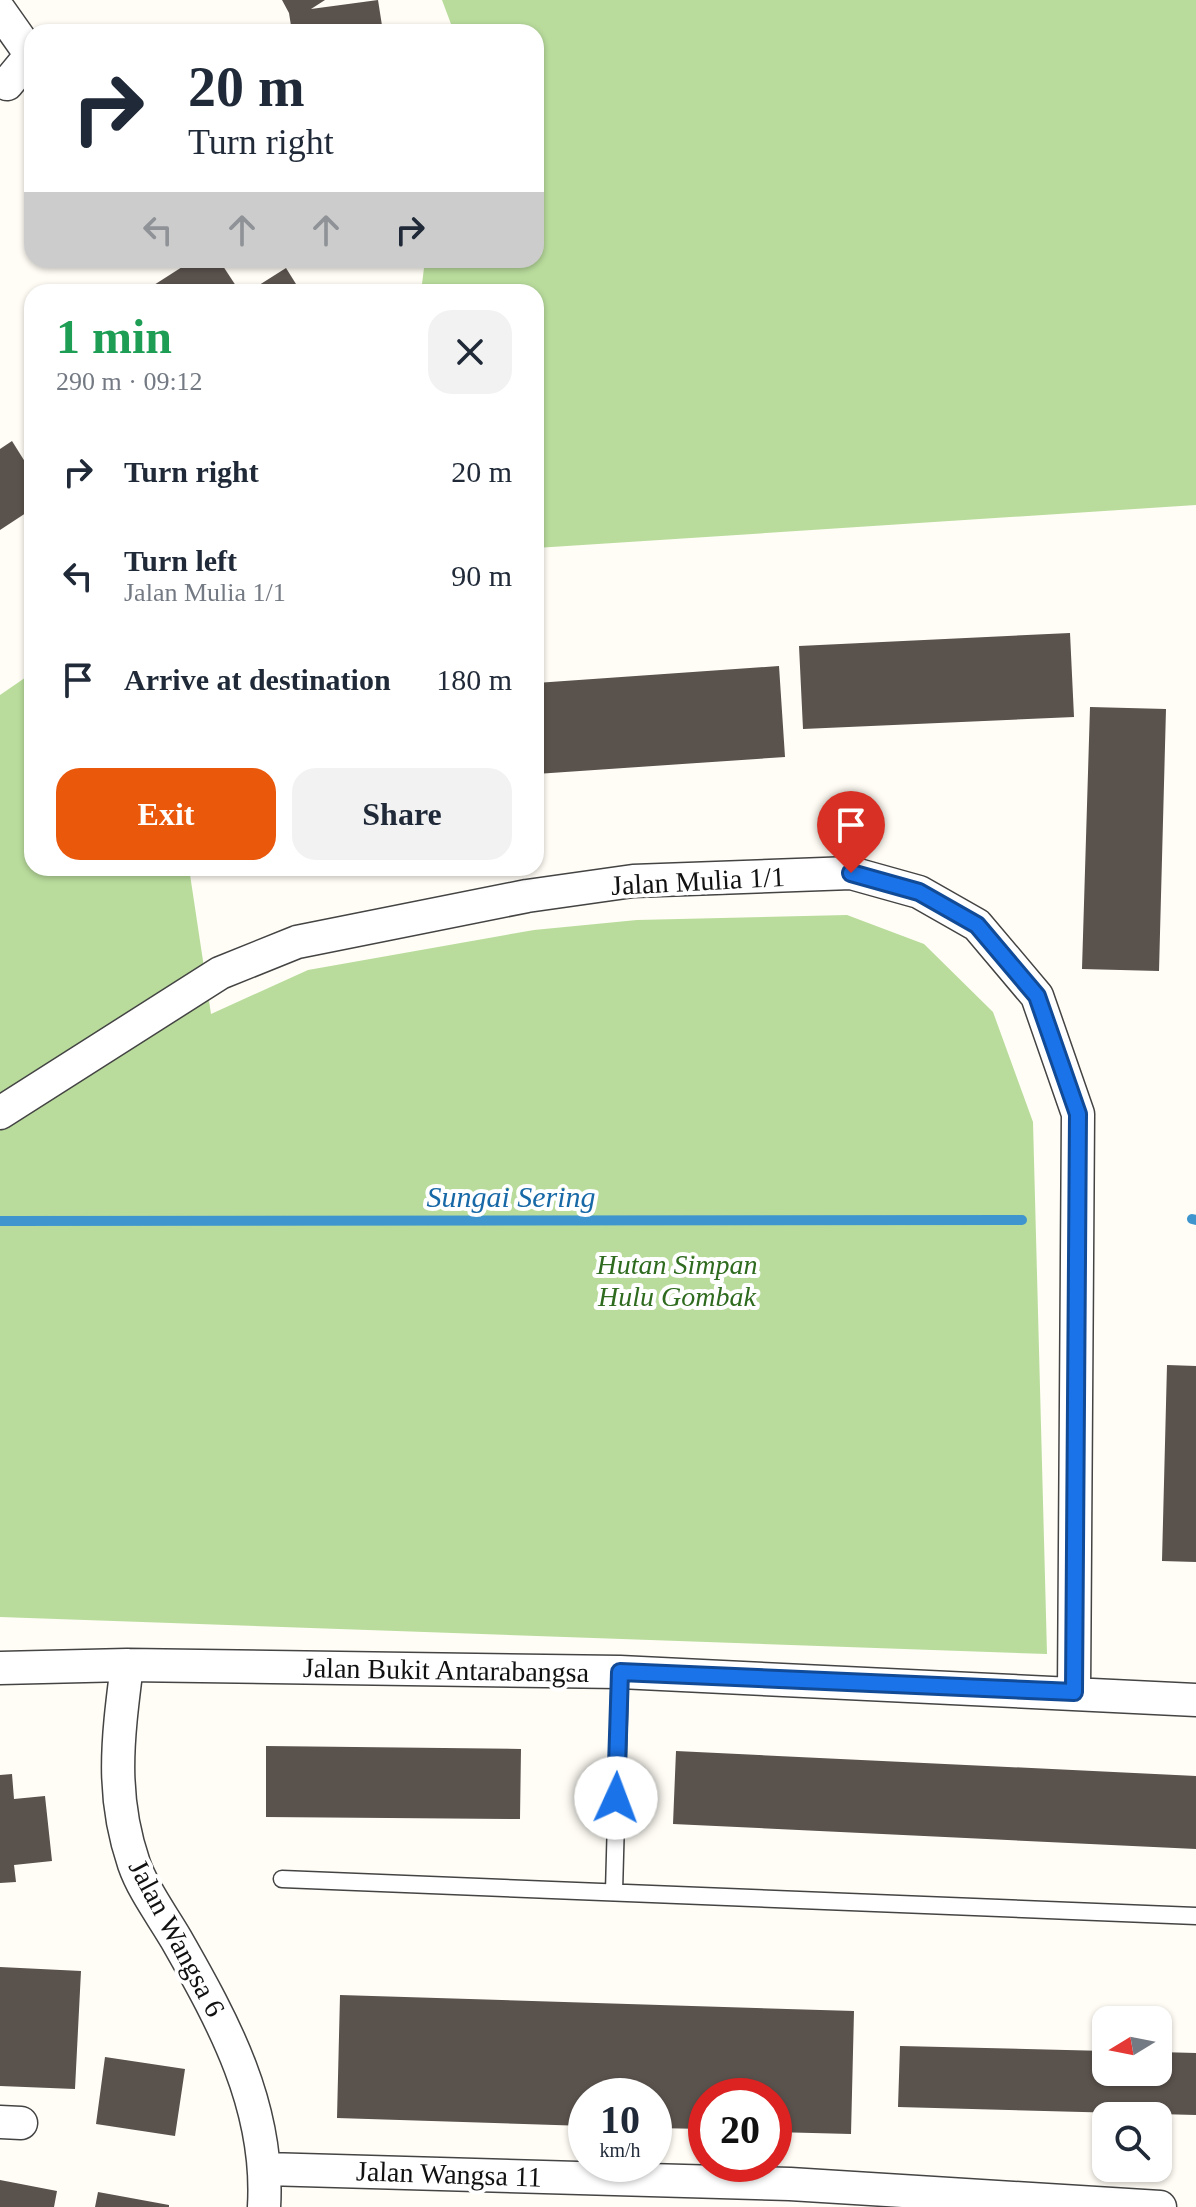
<!DOCTYPE html>
<html lang="en">
<head>
<meta charset="utf-8">
<style>
	:root { --surface:#fff; --page:#f2f2f3; --text:#1f2937; --muted:#747a83; --accent:#ea580c }
	body { margin:0; font-family:"Times New Roman",serif; background:var(--page); color:var(--text); height:100vh; display:flex; flex-direction:column; font-size:30px; white-space:nowrap }
	* { box-sizing:border-box; margin:0 }
	p { font-size:26px; color:var(--muted) }
	.icon { flex:none; width:44px; height:44px; fill:none; stroke:currentColor; stroke-width:2; stroke-linecap:round; stroke-linejoin:round }
	.map { position:relative; flex:1; overflow:hidden }
	.panel { position:absolute; left:24px; top:284px; width:520px; height:592px; display:flex; flex-direction:column; background:var(--surface); border-radius:24px; box-shadow:0 2px 6px #0004 }
	.panel>* { flex:none }
	.guide { position:absolute; left:24px; top:24px; width:520px; height:244px; border-radius:24px; box-shadow:0 2px 6px #0004; background:#fff; color:var(--text); overflow:hidden }
	.needle { width:52px; rotate:260deg }
	.controls { position:absolute; left:1092px; top:2006px; display:grid; gap:16px }
	.controls a { display:grid; place-items:center; width:80px; height:80px; border-radius:16px; background:var(--surface); box-shadow:0 2px 6px #0004; font-size:40px }
	.speed { position:absolute; left:568px; top:2078px; display:flex; gap:16px; font-size:40px; font-weight:700; text-align:center }
	.speed>* { display:grid; place-content:center; width:104px; height:104px; border-radius:50%; background:var(--surface); box-shadow:0 2px 6px #0004; line-height:1 }
	.speed small { font-size:20px; font-weight:400 }
	.speed .limit { border:12px solid #d22; background:#fff; color:#111 }
	.pin { position:absolute; display:grid; place-items:center; width:68px; height:68px; color:#fff; margin:-82px -34px; border-radius:50% 50% 50% 0; rotate:-45deg; box-shadow:0 0 8px #0007 }
	.pin .icon { rotate:45deg }
	.me { position:absolute; width:88px; margin:-44px; rotate:2deg; stroke-linejoin:round; filter:drop-shadow(0 0 6px #0008) }
	.turn { display:flex; align-items:center; gap:28px; height:168px; padding:0 32px; font-size:36px }
	.turn .icon { width:104px; height:104px; stroke-width:2.5 }
	.turn b { display:block; font-size:56px; line-height:68px }
	.lanes { display:flex; align-items:center; height:76px; padding:0 32px; background:#0003; justify-content:center; gap:40px; direction:ltr }
	.lanes .off { opacity:.35 }
	.round { display:grid; place-items:center; flex:none; width:84px; height:84px; border-radius:24px; background:var(--page) }
	.overview { display:flex; align-items:center; justify-content:space-between; height:136px; padding:0 32px }
	h1 { font-size:48px; font-weight:800; line-height:60px; color:#1e9e55 }
	.button { display:flex; gap:16px; margin-top:auto; padding:16px 32px }
	.button a { flex:1; height:92px; border-radius:24px; background:var(--accent); color:#fff; font-size:32px; font-weight:800; line-height:92px; text-align:center }
	.button a+a { background:var(--page); color:var(--text) }
	ul { padding:0; list-style:none }
	li { display:flex; align-items:center; gap:24px; height:104px; padding:0 32px }
	li div { flex:1 }
	li b { display:block; font-size:30px }
	li em { font-style:normal }
	.map>svg:first-child { display:block }
</style>
</head>
<body>
<div class="map">
<svg width="1196" height="2207" viewBox="0 0 1196 2207">
	<rect width="100%" height="100%" fill="#fffdf5"/>
	<path fill="#b9dc9c" d="M442,0H1196V505L536,548V292H421L425,260H536V32H454Z
		M32,673V868H189L211,1014L308,970L534,930L637,920L847,915L924,944L993,1012L1033,1122L1047,1654L0,1617V695Z"/>
	<g fill="none" stroke-linecap="round" stroke-linejoin="round">
		<path stroke="#3f96cf" stroke-width="10" d="M1192,1219L1196,1220
			M0,1221L1022,1220"/>
	</g>
	<path fill="#5a524d" d="M282,0H325L311,9L378,0L383,32H292L289,13Z
		M193,260H219L240,292H143Z
		M286,268L301,292H248Z
		M12,441L32,473V509L0,530V449Z
		M1070,633L1074,717L803,729L799,646Z
		M779,666L785,757L536,774V683Z
		M1090,707L1166,709L1159,971L1082,969Z
		M1167,1365L1196,1366V1562L1162,1561Z
		M266,1746L521,1749L520,1819L266,1817Z
		M676,1751L1196,1776V1849L673,1824Z
		M12,1774L14,1799L45,1796L52,1861L14,1865L16,1882L0,1883V1775Z
		M0,1967L81,1971L75,2089L0,2086Z
		M340,1995L854,2011L851,2134L774,2132V2096H706V2129L654,2128V2096H586V2126L337,2118Z
		M900,2046L1106,2051V2072H1158V2052L1196,2053V2115L898,2107Z
		M105,2057L185,2069L175,2136L96,2124Z
		M0,2180L57,2191L54,2207H0Z
		M98,2192L169,2205V2207H95Z"/>
	<g fill="none" stroke-linecap="round" stroke-linejoin="round">
		<defs>
			<path id="lane" d="M282,1879L1196,1916
				M614,1892L620,1672"/>
			<path id="street" d="M0,11L31,55L7,84
				M0,1113L220,973L297,942L527,896L633,881L851,873L919,892L977,925L1037,996L1078,1114L1074,1692
				M127,1665C118,1737 110,1794 134,1864C143,1890 162,1915 176,1939C224,2023 270,2107 264,2207
				M0,1668L127,1665L620,1672L1196,1700
				M0,2122L21,2123
				M266,2169L790,2184L1160,2207"/>
		</defs>
		<use href="#lane" stroke="#444" stroke-width="19"/>
		<use href="#street" stroke="#444" stroke-width="35"/>
		<use href="#lane" stroke="#fff" stroke-width="16"/>
		<use href="#street" stroke="#fff" stroke-width="32"/>
	</g>
	<g fill="none" stroke-linecap="round" stroke-linejoin="round">
		<defs>
			<path id="route" d="M616,1798L620,1672L1074,1692L1078,1114L1037,996L977,925L919,892L851,873"/>
		</defs>
		<use href="#route" stroke="#114b97" stroke-width="20"/>
		<use href="#route" stroke="#1a73e8" stroke-width="14"/>
	</g>
	<g text-anchor="middle" dominant-baseline="central" stroke-width="8" stroke-linejoin="round" paint-order="stroke">
		<g font-size="28" fill="#111" stroke="#fff">
			<text transform="translate(698 881) rotate(-3)">Jalan Mulia 1/1</text>
			<text transform="translate(446 1670) rotate(1)">Jalan Bukit Antarabangsa</text>
			<text transform="translate(177 1938) rotate(62)">Jalan Wangsa 6</text>
			<text transform="translate(449 2174) rotate(2)">Jalan Wangsa 11</text>
		</g>
		<g font-size="28" font-style="italic" fill="#2f6b1f" stroke="#fff">
			<text x="677" y="1264">Hutan Simpan<tspan x="677" dy="32">Hulu Gombak</tspan></text>
		</g>
		<g font-size="30" font-style="italic" fill="#1768a6" stroke="#fff">
			<text x="511" y="1196">Sungai Sering</text>
		</g>
	</g>
</svg>
<div class="controls">
<a><svg class="needle" viewBox="-14 -14 28 28"><path d="M0-13l5 13h-10z" fill="#e53935"/><path d="M0 13l5-13h-10z" fill="#747a83"/></svg></a>
<a><svg class="icon" aria-label="search" viewBox="0 0 24 24"><circle cx="10" cy="10" r="6"/><path d="M15 15l6 6"/></svg></a>
</div>
<div class="speed"><div>10<small>km/h</small></div><div class="limit">20</div></div>
<div class="pin" style="left:851px;top:873px;background:#d93025"><svg class="icon" aria-label="arrive" viewBox="0 0 24 24"><path d="M6 21V4h12l-3 4 3 4H6"/></svg></div>
<svg class="me" style="left:616px;top:1798px" viewBox="-20 -20 40 40"><circle r="19" fill="#fff"/><path d="M0-13L10 11 0 6-10 11z" fill="#1a73e8"/></svg>
<div class="guide">
<div class="turn"><svg class="icon" aria-label="right" viewBox="0 0 24 24"><path d="M7 20v-9h11M14 6l5 5-5 5"/></svg><div><b>20 m</b>Turn right</div></div>
<div class="lanes"><svg class="icon off" aria-label="left" viewBox="0 0 24 24"><path d="M17 20v-9H6M10 6l-5 5 5 5"/></svg><svg class="icon off" aria-label="ahead" viewBox="0 0 24 24"><path d="M12 20V5M6 11l6-6 6 6"/></svg><svg class="icon off" aria-label="ahead" viewBox="0 0 24 24"><path d="M12 20V5M6 11l6-6 6 6"/></svg><svg class="icon" aria-label="right" viewBox="0 0 24 24"><path d="M7 20v-9h11M14 6l5 5-5 5"/></svg></div>
</div>
<section class="panel">
<div class="overview"><div><h1>1 min</h1><p>290 m · 09:12</p></div><a class="round"><svg class="icon" aria-label="close" viewBox="0 0 24 24"><path d="M6 6l12 12M18 6L6 18"/></svg></a></div>
<ul>
<li><svg class="icon" aria-label="right" viewBox="0 0 24 24"><path d="M7 20v-9h11M14 6l5 5-5 5"/></svg><div><b>Turn right</b></div><em>20 m</em></li>
<li><svg class="icon" aria-label="left" viewBox="0 0 24 24"><path d="M17 20v-9H6M10 6l-5 5 5 5"/></svg><div><b>Turn left</b><p>Jalan Mulia 1/1</p></div><em>90 m</em></li>
<li><svg class="icon" aria-label="arrive" viewBox="0 0 24 24"><path d="M6 21V4h12l-3 4 3 4H6"/></svg><div><b>Arrive at destination</b></div><em>180 m</em></li>
</ul>
<div class="button"><a>Exit</a><a>Share</a></div>
</section>
</div>
</body>
</html>
